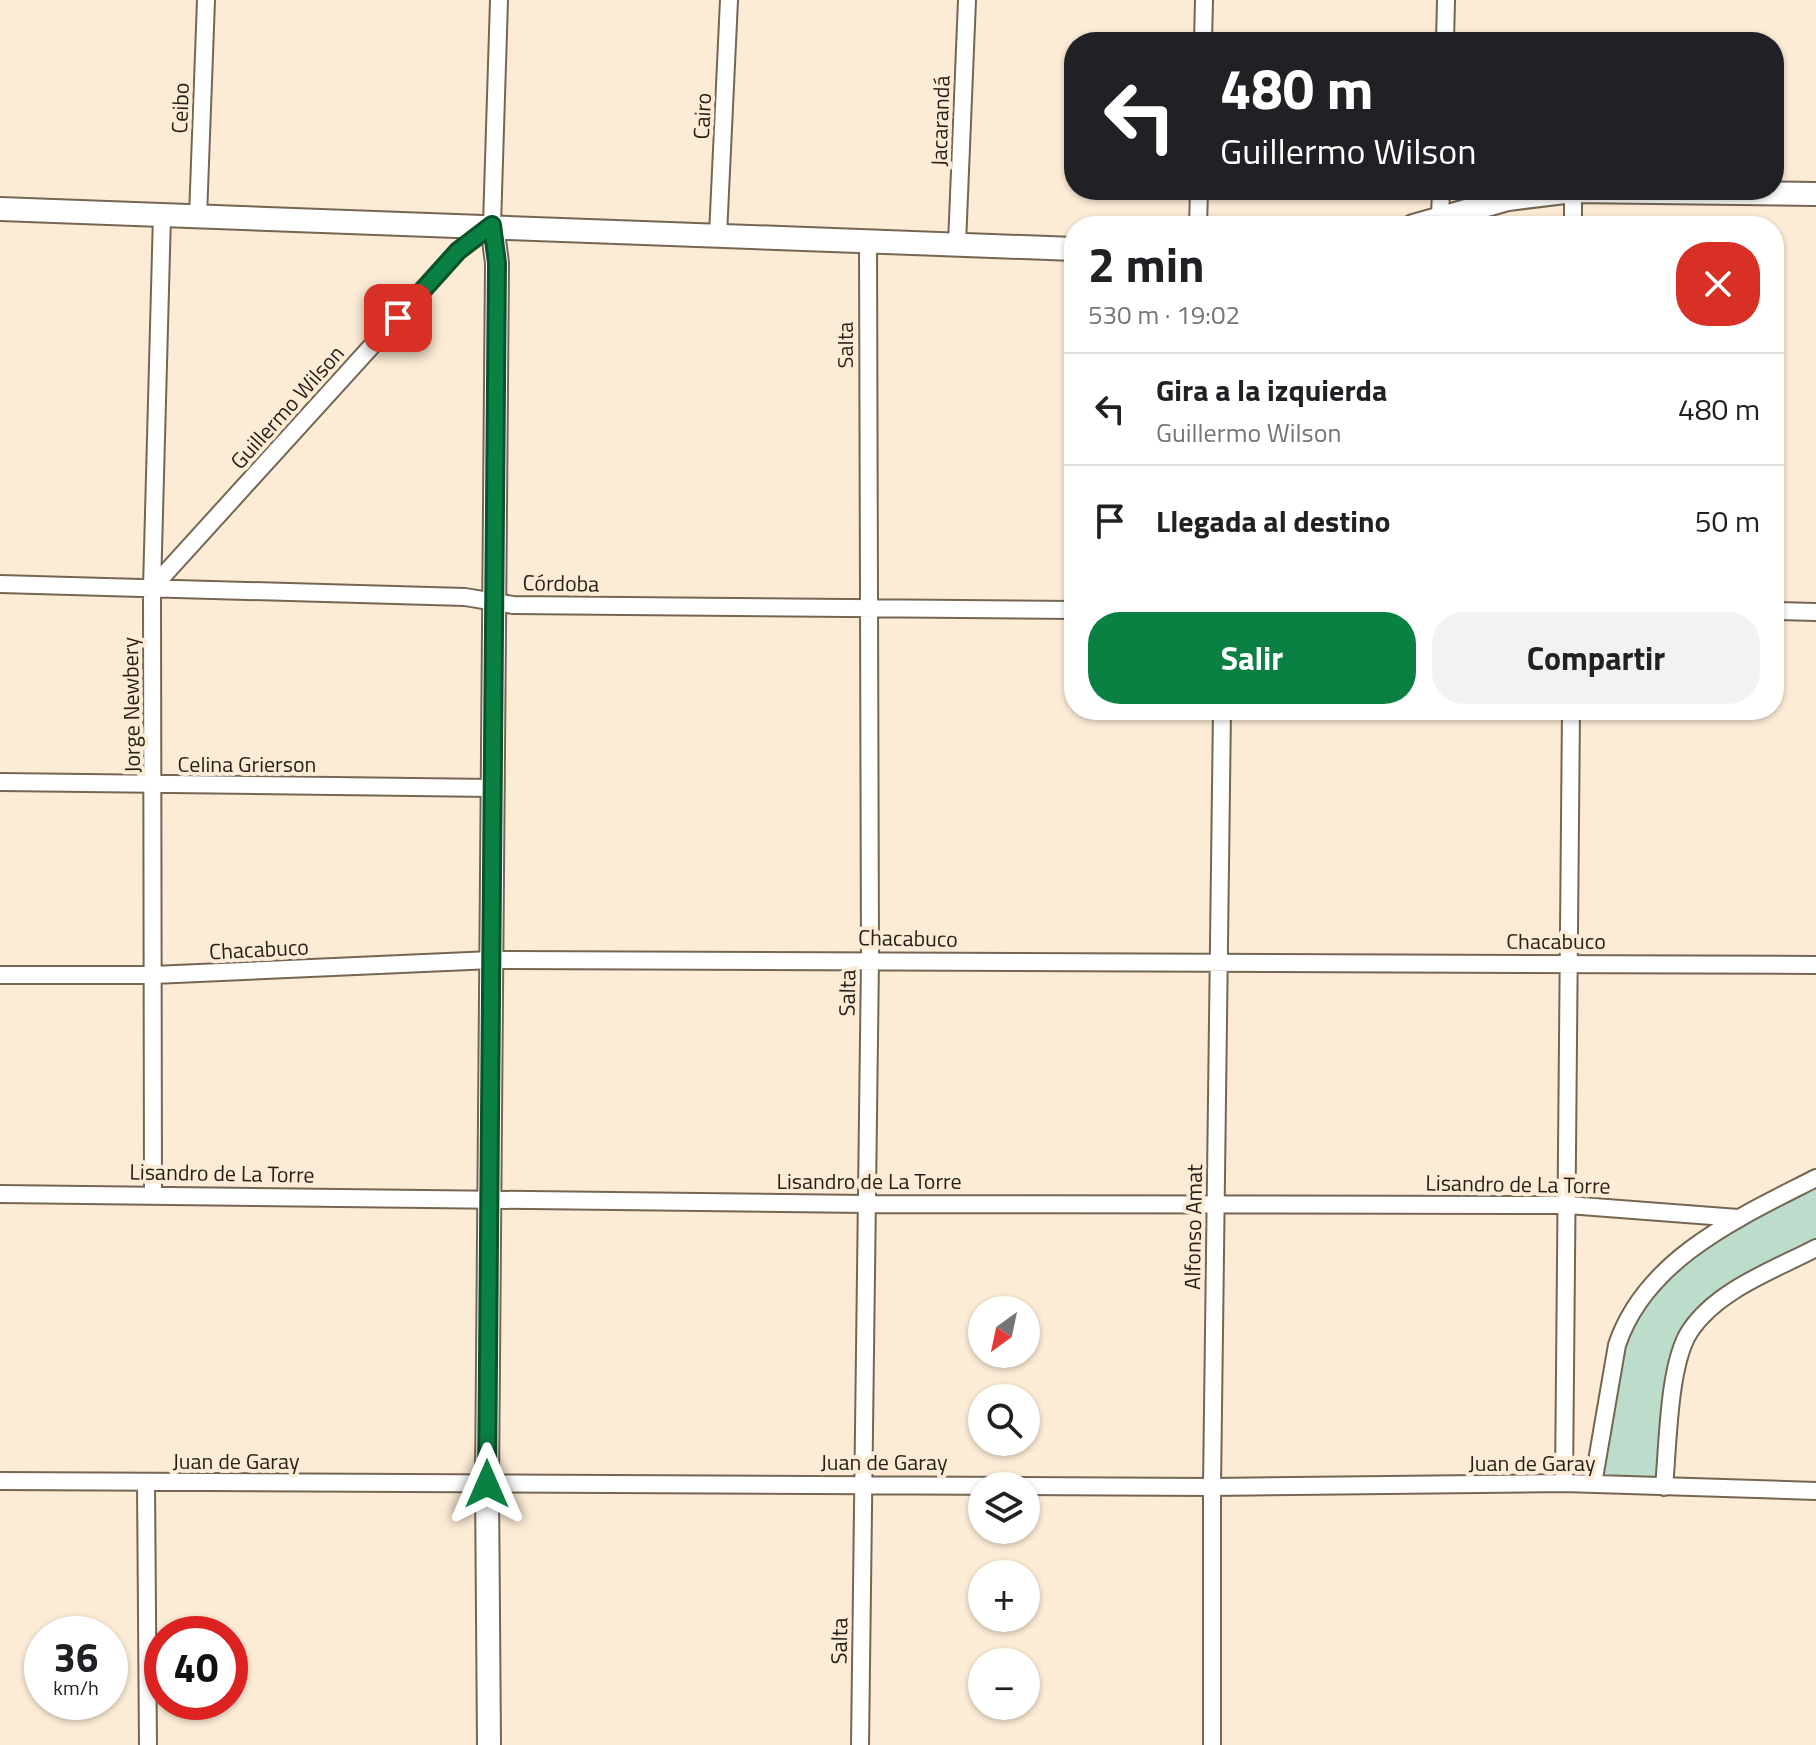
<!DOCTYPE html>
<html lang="es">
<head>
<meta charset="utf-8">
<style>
	:root { --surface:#fff; --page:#f2f2f2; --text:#202124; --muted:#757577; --line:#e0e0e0; --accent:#0b8043 }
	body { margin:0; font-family:"Titillium Web",sans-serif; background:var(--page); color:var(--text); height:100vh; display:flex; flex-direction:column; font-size:30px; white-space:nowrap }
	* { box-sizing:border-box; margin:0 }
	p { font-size:26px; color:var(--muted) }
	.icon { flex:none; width:44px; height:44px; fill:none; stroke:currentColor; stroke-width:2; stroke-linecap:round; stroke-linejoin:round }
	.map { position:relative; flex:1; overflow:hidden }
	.panel { position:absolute; left:1064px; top:216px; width:720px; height:504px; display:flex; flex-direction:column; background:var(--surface); border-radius:32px; box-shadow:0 2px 6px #0004 }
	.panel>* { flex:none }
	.hud { position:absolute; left:1064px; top:32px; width:720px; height:168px; border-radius:32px; box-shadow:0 2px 6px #0004; background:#202124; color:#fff; overflow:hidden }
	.needle { width:52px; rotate:213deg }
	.buttons { position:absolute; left:968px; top:1296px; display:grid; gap:16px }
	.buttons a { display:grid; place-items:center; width:72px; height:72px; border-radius:50%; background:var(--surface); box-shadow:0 2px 6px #0004; font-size:40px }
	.speed { position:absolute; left:24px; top:1616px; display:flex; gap:16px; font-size:40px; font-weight:700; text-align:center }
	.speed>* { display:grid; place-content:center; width:104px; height:104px; border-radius:50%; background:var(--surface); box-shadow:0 2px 6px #0004; line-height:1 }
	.speed small { font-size:20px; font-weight:400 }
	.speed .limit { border:12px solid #d22; background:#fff; color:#111 }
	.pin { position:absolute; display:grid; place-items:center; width:68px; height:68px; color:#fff; margin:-34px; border-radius:16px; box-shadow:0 4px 12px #0006 }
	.me { position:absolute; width:88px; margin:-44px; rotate:0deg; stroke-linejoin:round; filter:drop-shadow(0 0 6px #0008) }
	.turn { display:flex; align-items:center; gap:28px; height:168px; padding:0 24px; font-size:36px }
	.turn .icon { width:104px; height:104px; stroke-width:2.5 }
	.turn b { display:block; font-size:56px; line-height:68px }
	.round { display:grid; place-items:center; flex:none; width:84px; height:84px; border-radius:32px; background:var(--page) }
	.headline { display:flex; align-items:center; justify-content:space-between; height:136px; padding:0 24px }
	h1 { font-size:48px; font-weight:700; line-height:60px }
	.action { display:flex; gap:16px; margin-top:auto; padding:16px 24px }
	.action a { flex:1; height:92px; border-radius:32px; background:var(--accent); color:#fff; font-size:32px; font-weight:700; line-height:92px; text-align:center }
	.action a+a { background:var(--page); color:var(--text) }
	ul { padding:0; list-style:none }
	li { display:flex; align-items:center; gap:24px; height:112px; padding:0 24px; border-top:2px solid var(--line) }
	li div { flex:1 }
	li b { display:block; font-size:30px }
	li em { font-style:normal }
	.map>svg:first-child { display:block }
</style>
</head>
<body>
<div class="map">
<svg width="1816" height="1745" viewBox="0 0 1816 1745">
	<rect width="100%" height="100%" fill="#fcecd6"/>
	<path fill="#bcdccc" d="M1816,1178V1248L1736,1289L1689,1333L1664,1487L1593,1484L1613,1358L1660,1276Z"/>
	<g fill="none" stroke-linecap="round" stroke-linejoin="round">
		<defs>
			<path id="street" d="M1203,42L1204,0
				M1445,42L1446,0
				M198,217L206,0
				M1440,217L1441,190
				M1198,226L1199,190
				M1573,226V191
				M718,235L729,0
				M957,244L967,0
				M0,584L465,597L513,605L1074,610
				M152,588L458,251L492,225L499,0
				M1774,611L1816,612
				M0,782L493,788
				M0,975H153L492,960L1816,965
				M153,1193L152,588L162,215
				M0,1194L866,1204L1568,1205L1738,1218
				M0,1481L1212,1487L1564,1483L1816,1491
				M146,1483L148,1745
				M1564,1483L1571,710
				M1593,1484L1617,1345C1646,1258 1740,1217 1816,1178
				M1664,1487C1668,1447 1668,1364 1690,1331C1717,1290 1774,1270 1816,1248
				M860,1745L870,959L868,241
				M1212,1745V1487L1222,710"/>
			<path id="secondary" d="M0,209L1074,249
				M1413,226L1508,199L1573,191L1816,194
				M489,1745L487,1484L497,263L492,225"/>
		</defs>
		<use href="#street" stroke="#746653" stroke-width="20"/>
		<use href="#secondary" stroke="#746653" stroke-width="26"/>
		<use href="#street" stroke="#fff" stroke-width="16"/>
		<use href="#secondary" stroke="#fff" stroke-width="22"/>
	</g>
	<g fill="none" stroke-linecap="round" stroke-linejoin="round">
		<defs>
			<path id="route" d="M398,318L458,251L492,225L497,263L487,1484"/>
		</defs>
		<use href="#route" stroke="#07532c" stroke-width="20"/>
		<use href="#route" stroke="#0b8043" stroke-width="14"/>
	</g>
	<g text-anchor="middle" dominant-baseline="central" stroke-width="8" stroke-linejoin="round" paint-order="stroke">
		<g font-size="22" fill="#251f17" stroke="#fcecd6">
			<text transform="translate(180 108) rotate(-88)">Ceibo</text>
			<text transform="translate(702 116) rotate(-87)">Cairo</text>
			<text transform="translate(940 121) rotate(-88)">Jacarandá</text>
			<text transform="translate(845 345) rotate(-90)">Salta</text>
			<text transform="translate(287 407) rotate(-48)">Guillermo Wilson</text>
			<text transform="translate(561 583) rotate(1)">Córdoba</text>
			<text transform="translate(131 705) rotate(-91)">Jorge Newbery</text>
			<text x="247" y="764">Celina Grierson</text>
			<text transform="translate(908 938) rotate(1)">Chacabuco</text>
			<text x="1556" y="941">Chacabuco</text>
			<text transform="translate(259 949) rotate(-3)">Chacabuco</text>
			<text transform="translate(847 993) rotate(-89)">Salta</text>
			<text transform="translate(222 1173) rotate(1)">Lisandro de La Torre</text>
			<text x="869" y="1181">Lisandro de La Torre</text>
			<text transform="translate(1518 1184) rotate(1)">Lisandro de La Torre</text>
			<text transform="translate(1193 1227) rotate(-89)">Alfonso Amat</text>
			<text x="236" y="1461">Juan de Garay</text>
			<text x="884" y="1462">Juan de Garay</text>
			<text x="1532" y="1463">Juan de Garay</text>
			<text transform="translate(839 1641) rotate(-89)">Salta</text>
		</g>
	</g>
</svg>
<div class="buttons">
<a><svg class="needle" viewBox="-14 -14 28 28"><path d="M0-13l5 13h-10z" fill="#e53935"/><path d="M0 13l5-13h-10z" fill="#757577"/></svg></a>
<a><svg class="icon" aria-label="search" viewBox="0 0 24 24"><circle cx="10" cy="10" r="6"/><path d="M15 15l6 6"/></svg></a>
<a><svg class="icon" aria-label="layers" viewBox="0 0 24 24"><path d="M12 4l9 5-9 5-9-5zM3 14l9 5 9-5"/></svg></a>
<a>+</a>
<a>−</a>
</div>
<div class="speed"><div>36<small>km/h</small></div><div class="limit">40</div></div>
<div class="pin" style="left:398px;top:318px;background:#d93025"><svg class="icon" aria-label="arrive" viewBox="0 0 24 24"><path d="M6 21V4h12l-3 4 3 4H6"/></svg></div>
<svg class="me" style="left:487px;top:1484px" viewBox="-20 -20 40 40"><path d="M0-17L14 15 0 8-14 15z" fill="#0b8043" stroke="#fff" stroke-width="4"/></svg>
<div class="hud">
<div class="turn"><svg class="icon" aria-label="left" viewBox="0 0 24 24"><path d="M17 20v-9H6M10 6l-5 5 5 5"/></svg><div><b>480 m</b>Guillermo Wilson</div></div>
</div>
<section class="panel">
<div class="headline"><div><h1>2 min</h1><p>530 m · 19:02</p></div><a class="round" style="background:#d93025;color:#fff"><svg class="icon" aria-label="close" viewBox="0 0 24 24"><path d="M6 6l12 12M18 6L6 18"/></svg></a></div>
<ul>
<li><svg class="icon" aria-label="left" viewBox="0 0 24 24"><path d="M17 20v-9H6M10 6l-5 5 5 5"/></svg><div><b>Gira a la izquierda</b><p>Guillermo Wilson</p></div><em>480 m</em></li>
<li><svg class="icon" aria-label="arrive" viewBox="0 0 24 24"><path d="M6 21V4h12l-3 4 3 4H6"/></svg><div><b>Llegada al destino</b></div><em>50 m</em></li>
</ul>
<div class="action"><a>Salir</a><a>Compartir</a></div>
</section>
</div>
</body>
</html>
